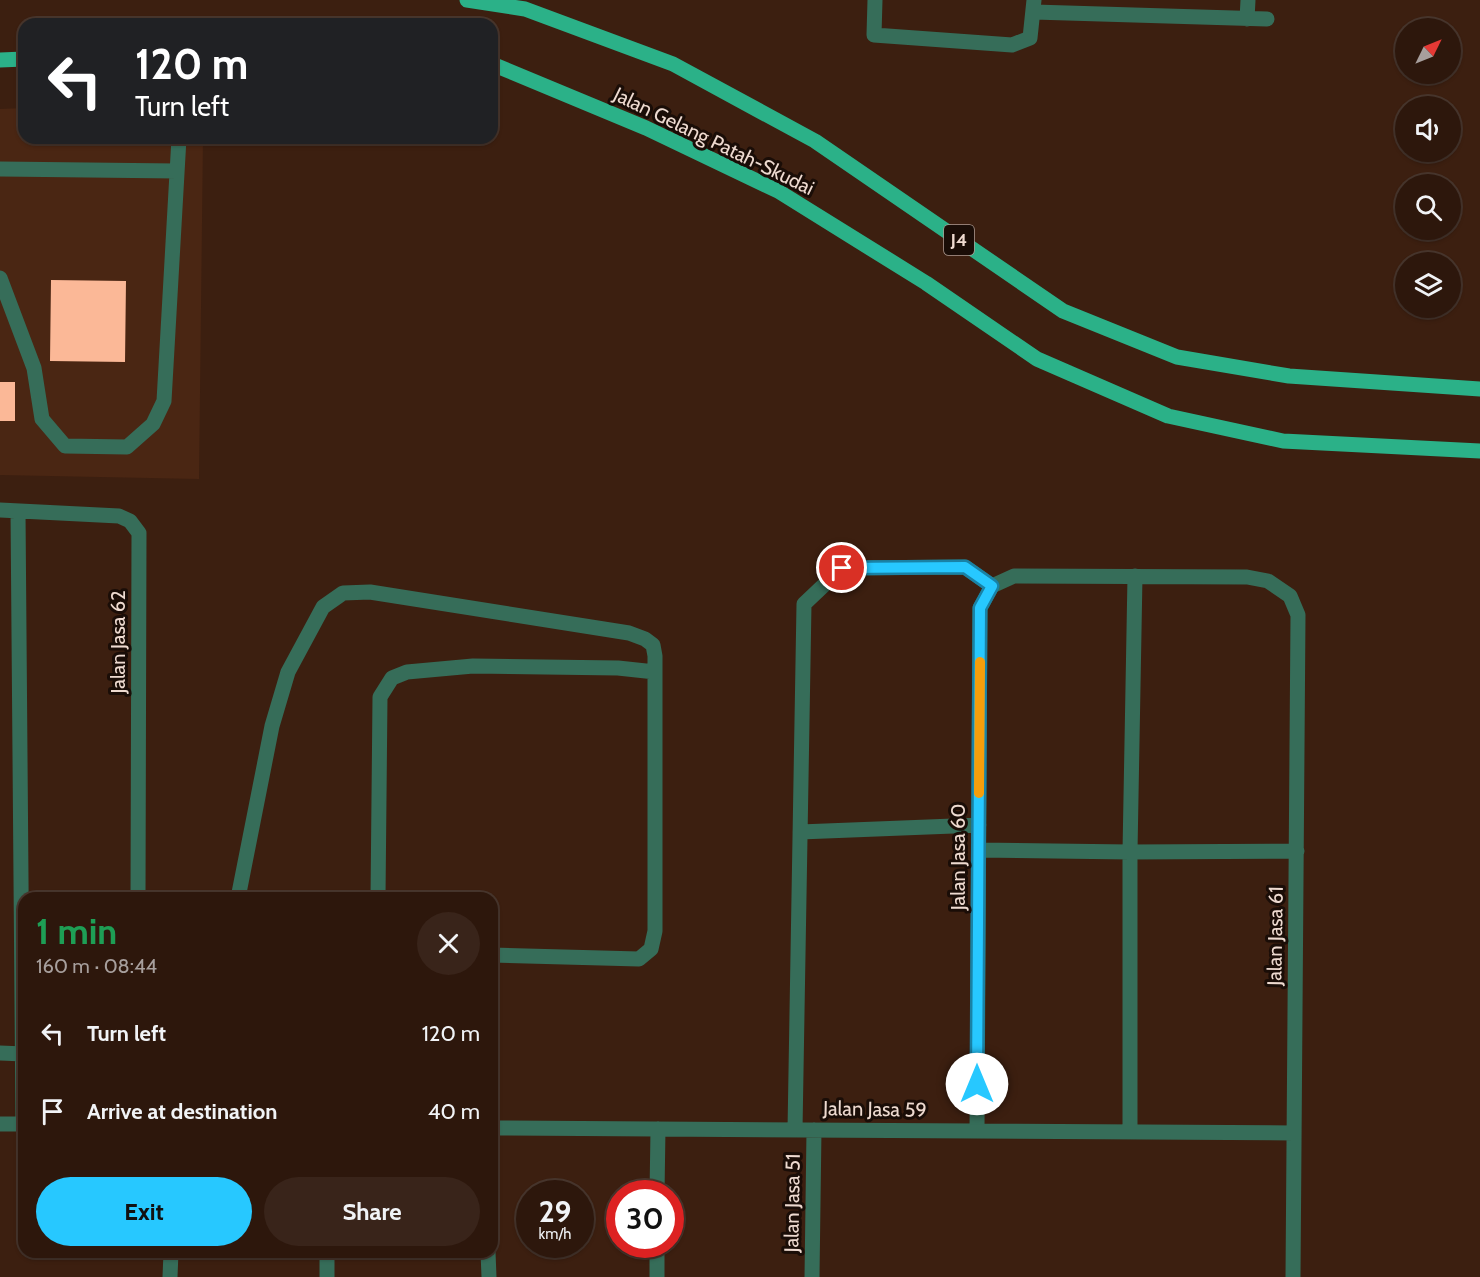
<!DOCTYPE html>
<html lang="en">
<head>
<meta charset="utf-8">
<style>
	:root { --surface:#2d170c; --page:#39241a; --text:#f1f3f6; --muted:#a79f9d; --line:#48362d; --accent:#27c8ff }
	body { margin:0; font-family:Cabin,sans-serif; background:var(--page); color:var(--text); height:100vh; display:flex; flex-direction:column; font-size:22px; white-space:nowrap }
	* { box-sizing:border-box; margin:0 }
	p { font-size:20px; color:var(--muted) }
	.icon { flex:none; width:33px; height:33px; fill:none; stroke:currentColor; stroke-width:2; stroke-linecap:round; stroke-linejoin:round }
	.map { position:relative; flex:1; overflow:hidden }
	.sheet { position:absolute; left:18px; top:892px; width:480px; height:366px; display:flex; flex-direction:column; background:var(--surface); border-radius:18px; box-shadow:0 2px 4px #0004,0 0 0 2px var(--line) }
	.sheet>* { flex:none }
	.banner { position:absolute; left:18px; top:18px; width:480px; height:126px; border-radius:18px; box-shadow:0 2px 4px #0004,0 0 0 2px var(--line); background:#202124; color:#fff; overflow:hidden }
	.needle { width:39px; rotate:47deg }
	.fabs { position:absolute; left:1395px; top:18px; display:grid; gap:12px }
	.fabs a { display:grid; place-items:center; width:66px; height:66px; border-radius:50%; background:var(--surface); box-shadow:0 2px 4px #0004,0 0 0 2px var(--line); font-size:30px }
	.speed { position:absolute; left:516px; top:1180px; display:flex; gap:12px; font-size:30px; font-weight:700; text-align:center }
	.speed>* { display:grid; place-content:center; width:78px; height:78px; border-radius:50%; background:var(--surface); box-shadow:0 2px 4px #0004,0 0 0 2px var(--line); line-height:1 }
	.speed small { font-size:15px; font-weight:400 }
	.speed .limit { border:9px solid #d22; background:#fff; color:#111 }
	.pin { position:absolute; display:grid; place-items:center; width:51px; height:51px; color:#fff; margin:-26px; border:3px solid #fff; border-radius:50%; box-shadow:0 2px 6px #0007 }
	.me { position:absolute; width:66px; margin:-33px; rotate:0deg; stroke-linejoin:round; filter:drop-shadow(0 0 4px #0008) }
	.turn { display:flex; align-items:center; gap:21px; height:126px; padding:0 18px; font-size:27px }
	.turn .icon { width:78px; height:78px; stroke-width:2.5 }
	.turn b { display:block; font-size:42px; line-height:51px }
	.round { display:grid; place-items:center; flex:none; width:63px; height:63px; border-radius:32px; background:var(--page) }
	.head { display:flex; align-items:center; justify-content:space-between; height:102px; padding:0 18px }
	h1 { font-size:36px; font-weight:800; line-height:45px; color:#1e9e55 }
	.primary-button { display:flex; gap:12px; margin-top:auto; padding:12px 18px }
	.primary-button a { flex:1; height:69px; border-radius:36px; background:var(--accent); color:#111; font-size:24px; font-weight:800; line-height:69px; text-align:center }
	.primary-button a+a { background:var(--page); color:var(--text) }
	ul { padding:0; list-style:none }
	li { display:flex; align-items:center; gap:18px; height:78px; padding:0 18px }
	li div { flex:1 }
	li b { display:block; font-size:22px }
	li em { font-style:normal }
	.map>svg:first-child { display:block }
</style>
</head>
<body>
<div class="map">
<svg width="1480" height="1277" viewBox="0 0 1480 1277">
	<rect width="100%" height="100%" fill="#3c1f10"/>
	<path fill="#4a2613" d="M24,108V138H203L199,479L0,475V109Z"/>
	<path fill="#fbb897" d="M51,280L126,281L125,362L50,361Z
		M0,382H15V421H0Z"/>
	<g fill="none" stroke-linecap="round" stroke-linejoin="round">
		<path stroke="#366d59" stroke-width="15" d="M875,0L874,35L1012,45L1030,38L1034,0
			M1034,12L1267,19
			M1247,19L1248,0
			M0,169L177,171
			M0,278L34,368L42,419L65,446L127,447L153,424L164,401L179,138
			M0,510L119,516L130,521L139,533L138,898
			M18,511L23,1124
			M992,586L1014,576L1247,577L1268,581L1290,596L1298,615L1293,1277
			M800,832L979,825
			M979,850L1130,852L1297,851
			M238,898L272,726L288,672L323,607L343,593L370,592L629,633L645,639L653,645L655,656V931L651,949L639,959L492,955
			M378,898L380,697L392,678L407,672L473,666L618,668L655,672
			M0,1053L24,1054
			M0,1124H24
			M492,1128L1294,1133
			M795,1130L804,604L842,568L965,567L992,586
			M977,1131L980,608L992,586
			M1130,1132V852L1135,576
			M657,1194L658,1129
			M327,1252V1277
			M488,1252L489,1277
			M170,1277L171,1252
			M657,1277V1245
			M812,1277L814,1130"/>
		<path stroke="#2bb188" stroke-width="15" d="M467,0L525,9L673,64L815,141L1063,311L1177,357L1289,376L1480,389
			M0,60L24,59
			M492,64L646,128L778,191L926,283L1037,359L1168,416L1283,441L1480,451"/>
	</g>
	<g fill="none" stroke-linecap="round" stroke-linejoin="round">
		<defs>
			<path id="route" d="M842,568L965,567L992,586L980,608L977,1084"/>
		</defs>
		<use href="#route" stroke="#1982a6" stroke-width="15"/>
		<use href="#route" stroke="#27c8ff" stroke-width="10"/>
		<path stroke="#f59e0b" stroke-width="10" d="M979,793L980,662"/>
	</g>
	<g text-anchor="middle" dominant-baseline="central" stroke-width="6" stroke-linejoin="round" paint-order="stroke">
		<rect fill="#1a0d07" stroke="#ae9c94" stroke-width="1.5" x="944" y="225" width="30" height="30" rx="4.5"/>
		<g font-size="18" font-weight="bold" fill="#eedad0">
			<text x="959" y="240">J4</text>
		</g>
		<g font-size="20" fill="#eedad0" stroke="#1a0d07">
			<text transform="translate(714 141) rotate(26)">Jalan Gelang Patah-Skudai</text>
			<text transform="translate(118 642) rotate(-90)">Jalan Jasa 62</text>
			<text transform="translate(958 857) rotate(-90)">Jalan Jasa 60</text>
			<text transform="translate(1275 936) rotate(-89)">Jalan Jasa 61</text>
			<text transform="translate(875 1109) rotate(1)">Jalan Jasa 59</text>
			<text transform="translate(792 1203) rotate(-89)">Jalan Jasa 51</text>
		</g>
	</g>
</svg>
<div class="fabs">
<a><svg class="needle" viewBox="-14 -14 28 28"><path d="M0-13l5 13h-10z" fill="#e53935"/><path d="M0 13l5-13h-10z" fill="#a79f9d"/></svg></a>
<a><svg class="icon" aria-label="sound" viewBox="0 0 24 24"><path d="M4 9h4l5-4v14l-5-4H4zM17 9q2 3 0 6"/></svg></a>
<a><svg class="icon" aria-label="search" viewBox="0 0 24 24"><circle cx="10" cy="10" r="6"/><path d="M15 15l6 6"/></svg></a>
<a><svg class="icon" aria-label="layers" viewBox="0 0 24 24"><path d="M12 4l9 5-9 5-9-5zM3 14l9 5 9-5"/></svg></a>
</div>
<div class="speed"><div>29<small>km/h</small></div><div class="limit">30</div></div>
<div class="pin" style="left:842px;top:568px;background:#d93025"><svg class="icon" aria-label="arrive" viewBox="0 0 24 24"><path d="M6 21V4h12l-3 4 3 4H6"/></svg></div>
<svg class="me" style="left:977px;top:1084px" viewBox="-20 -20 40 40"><circle r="19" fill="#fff"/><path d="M0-13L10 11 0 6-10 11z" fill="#27c8ff"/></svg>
<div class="banner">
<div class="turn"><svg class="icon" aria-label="left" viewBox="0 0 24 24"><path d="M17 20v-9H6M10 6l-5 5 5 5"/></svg><div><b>120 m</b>Turn left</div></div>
</div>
<section class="sheet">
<div class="head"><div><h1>1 min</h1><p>160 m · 08:44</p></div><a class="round"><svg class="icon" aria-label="close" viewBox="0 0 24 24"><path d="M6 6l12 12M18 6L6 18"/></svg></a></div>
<ul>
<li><svg class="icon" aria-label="left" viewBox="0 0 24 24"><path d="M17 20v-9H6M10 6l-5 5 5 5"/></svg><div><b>Turn left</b></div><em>120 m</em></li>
<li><svg class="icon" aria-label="arrive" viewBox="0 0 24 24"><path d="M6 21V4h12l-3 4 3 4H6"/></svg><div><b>Arrive at destination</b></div><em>40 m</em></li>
</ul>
<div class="primary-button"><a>Exit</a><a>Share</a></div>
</section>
</div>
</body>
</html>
